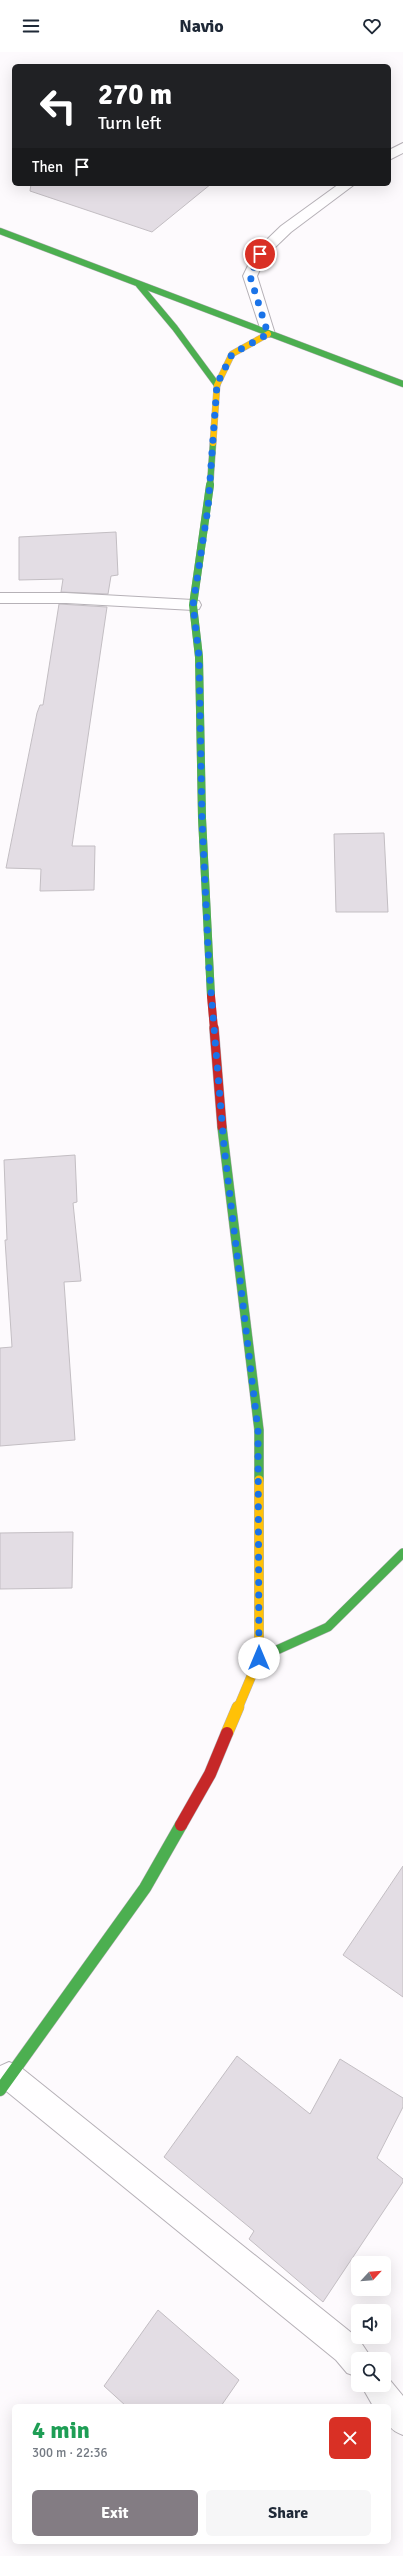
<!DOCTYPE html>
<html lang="en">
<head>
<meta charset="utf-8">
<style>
	:root { --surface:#fff; --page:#f6f6f7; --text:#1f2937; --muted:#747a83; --accent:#837c83 }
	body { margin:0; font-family:Signika,sans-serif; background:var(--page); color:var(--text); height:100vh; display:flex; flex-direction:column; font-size:15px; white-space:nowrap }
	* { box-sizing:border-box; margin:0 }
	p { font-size:13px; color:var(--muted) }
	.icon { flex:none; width:22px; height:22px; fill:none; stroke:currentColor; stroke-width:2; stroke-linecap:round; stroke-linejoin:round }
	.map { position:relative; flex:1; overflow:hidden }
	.side { position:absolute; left:12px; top:2352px; width:379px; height:140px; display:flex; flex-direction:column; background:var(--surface); border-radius:6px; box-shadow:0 4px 16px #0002 }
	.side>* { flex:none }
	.hud { position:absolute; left:12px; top:12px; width:379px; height:122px; border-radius:6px; box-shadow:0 4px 16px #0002; background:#202124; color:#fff; overflow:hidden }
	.needle { width:26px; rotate:64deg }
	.controls { position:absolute; left:351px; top:2204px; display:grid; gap:8px }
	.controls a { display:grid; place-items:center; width:40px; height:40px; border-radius:6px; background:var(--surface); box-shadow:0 4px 16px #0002; font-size:20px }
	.pin { position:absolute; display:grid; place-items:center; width:34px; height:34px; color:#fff; margin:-17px; border:2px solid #fff; border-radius:50%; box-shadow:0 1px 4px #0007 }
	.me { position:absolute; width:44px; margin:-22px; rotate:0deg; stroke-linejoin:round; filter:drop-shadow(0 0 3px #0008) }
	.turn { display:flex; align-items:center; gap:14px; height:84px; padding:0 20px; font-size:18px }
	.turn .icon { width:52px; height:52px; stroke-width:2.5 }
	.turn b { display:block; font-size:28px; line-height:34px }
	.then { display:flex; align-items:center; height:38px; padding:0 20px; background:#0003; gap:8px; font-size:15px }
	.round { display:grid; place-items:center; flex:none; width:42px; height:42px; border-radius:6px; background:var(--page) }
	.headline { display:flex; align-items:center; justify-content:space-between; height:68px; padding:0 20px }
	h1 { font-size:24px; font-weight:800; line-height:30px; color:#1e9e55 }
	.action { display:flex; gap:8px; margin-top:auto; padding:8px 20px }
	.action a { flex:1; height:46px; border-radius:6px; background:var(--accent); color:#fff; font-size:16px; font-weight:800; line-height:46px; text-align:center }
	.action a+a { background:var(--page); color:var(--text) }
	header { display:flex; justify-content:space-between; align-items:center; height:52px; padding:0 20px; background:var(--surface); font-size:18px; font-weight:800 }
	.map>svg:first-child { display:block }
</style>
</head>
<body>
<header><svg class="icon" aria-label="menu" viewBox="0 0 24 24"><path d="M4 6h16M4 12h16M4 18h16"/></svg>Navio<svg class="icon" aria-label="heart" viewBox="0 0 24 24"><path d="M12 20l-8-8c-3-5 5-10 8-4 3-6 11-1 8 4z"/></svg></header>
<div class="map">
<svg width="403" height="2504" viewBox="0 0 403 2504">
	<rect width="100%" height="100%" fill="#fdfafd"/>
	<path fill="#e3dde4" stroke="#c3bec3" d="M31,132H211L152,180L30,139Z
		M116,480L118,523L111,524L108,542L61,540L63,527L19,528V485Z
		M59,552L107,555L72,794H95L94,838L40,839L41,817L6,816L37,661L40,653H43Z
		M384,781L388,860H336L334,782Z
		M75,1103L77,1150L73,1151L81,1229L64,1230L75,1388L0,1394V1296L12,1295L5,1188H7L4,1108Z
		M73,1480L72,1536L0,1537V1481Z
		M403,1814V1945L343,1903Z
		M237,2004L310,2062L340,2007L403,2046V2055L377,2106L403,2127V2130L323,2250L249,2187L254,2179L164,2105Z
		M158,2258L239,2328L221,2354H126L104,2334Z"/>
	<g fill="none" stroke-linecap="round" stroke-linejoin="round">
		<defs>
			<path id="street" d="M403,91V101L389,108V98Z
				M339,132H355L291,180L266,204L257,224L275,282L273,285H263L243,224L255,199L281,174Z
				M0,541H66L193,548L199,549L201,553L199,557L193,558L66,551H0Z
				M9,2010L19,2014L358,2286L372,2307H358V2325L347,2321L336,2308L0,2034V2014Z
				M384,2321L403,2344V2383C385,2376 389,2371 389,2354H373L361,2333H384Z"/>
			<path id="fast-far3" d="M0,179L403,332
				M139,233L175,276L217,333
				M210,434L213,391"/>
			<path id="fast-far2" d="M210,433L193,553L199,605L202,766L211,944"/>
			<path id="fast-far1" d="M222,1075L259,1378V1428
				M259,1606L328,1575L403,1501"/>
			<path id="fast" d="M0,2038L145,1836L181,1773"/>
			<path id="slow-far2" d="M213,391L217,333L232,302L268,282"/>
			<path id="slow-far1" d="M238,1656L259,1606V1428"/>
			<path id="slow" d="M227,1681L238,1655"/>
			<path id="jam-far2" d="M211,944L214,977"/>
			<path id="jam-far1" d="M214,976L222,1075"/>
			<path id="jam" d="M181,1773L210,1722L227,1681"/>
		</defs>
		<use href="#street" stroke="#b6b1b7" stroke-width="2"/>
		<use href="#fast-far3" stroke="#b6b1b7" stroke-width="7"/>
		<use href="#fast-far2" stroke="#b6b1b7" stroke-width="8"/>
		<use href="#fast-far1" stroke="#b6b1b7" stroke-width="10"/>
		<use href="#fast" stroke="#b6b1b7" stroke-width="13"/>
		<use href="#slow-far2" stroke="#b6b1b7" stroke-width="7"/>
		<use href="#slow-far1" stroke="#b6b1b7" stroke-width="10"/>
		<use href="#slow" stroke="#b6b1b7" stroke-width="13"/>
		<use href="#jam-far2" stroke="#b6b1b7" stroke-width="8"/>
		<use href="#jam-far1" stroke="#b6b1b7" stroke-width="10"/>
		<use href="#jam" stroke="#b6b1b7" stroke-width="13"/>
		<use href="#street" fill="#fffeff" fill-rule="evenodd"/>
		<use href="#fast-far3" stroke="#4caf50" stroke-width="6"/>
		<use href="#fast-far2" stroke="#4caf50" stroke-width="8"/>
		<use href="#fast-far1" stroke="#4caf50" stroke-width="9"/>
		<use href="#fast" stroke="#4caf50" stroke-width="12"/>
		<use href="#slow-far2" stroke="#ffc107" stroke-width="6"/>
		<use href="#slow-far1" stroke="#ffc107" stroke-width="9"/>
		<use href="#slow" stroke="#ffc107" stroke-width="12"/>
		<use href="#jam-far2" stroke="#c62828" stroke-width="8"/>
		<use href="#jam-far1" stroke="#c62828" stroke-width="9"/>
		<use href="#jam" stroke="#c62828" stroke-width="12"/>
	</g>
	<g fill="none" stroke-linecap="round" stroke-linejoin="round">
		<path stroke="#1a73e8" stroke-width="7" stroke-dasharray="0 12.6" d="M259,1606L258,1378L224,1094L209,916L202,766L199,605L193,553L208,456L217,332L232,302L268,282L250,224L260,202"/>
	</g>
</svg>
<div class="controls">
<a><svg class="needle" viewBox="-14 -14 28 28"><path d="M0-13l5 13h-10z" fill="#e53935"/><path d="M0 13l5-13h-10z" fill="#747a83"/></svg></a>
<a><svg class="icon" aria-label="sound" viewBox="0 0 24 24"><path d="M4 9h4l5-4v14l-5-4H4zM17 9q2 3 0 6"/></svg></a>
<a><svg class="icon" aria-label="search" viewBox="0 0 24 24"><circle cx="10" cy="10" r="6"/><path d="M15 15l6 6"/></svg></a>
</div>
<div class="pin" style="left:260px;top:202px;background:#d93025"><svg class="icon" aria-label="arrive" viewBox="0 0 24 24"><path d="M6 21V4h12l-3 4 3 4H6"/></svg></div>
<svg class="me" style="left:259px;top:1606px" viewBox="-20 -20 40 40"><circle r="19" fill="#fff"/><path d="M0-13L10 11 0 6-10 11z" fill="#1a73e8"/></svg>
<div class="hud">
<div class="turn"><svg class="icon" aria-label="left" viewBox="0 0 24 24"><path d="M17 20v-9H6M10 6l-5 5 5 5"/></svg><div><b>270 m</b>Turn left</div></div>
<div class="then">Then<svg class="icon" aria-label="arrive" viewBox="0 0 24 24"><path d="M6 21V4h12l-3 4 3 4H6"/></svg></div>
</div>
<section class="side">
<div class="headline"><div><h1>4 min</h1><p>300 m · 22:36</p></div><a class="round" style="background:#d93025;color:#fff"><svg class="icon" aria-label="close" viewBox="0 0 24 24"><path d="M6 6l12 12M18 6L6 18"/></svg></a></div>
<div class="action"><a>Exit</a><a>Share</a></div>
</section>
</div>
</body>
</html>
